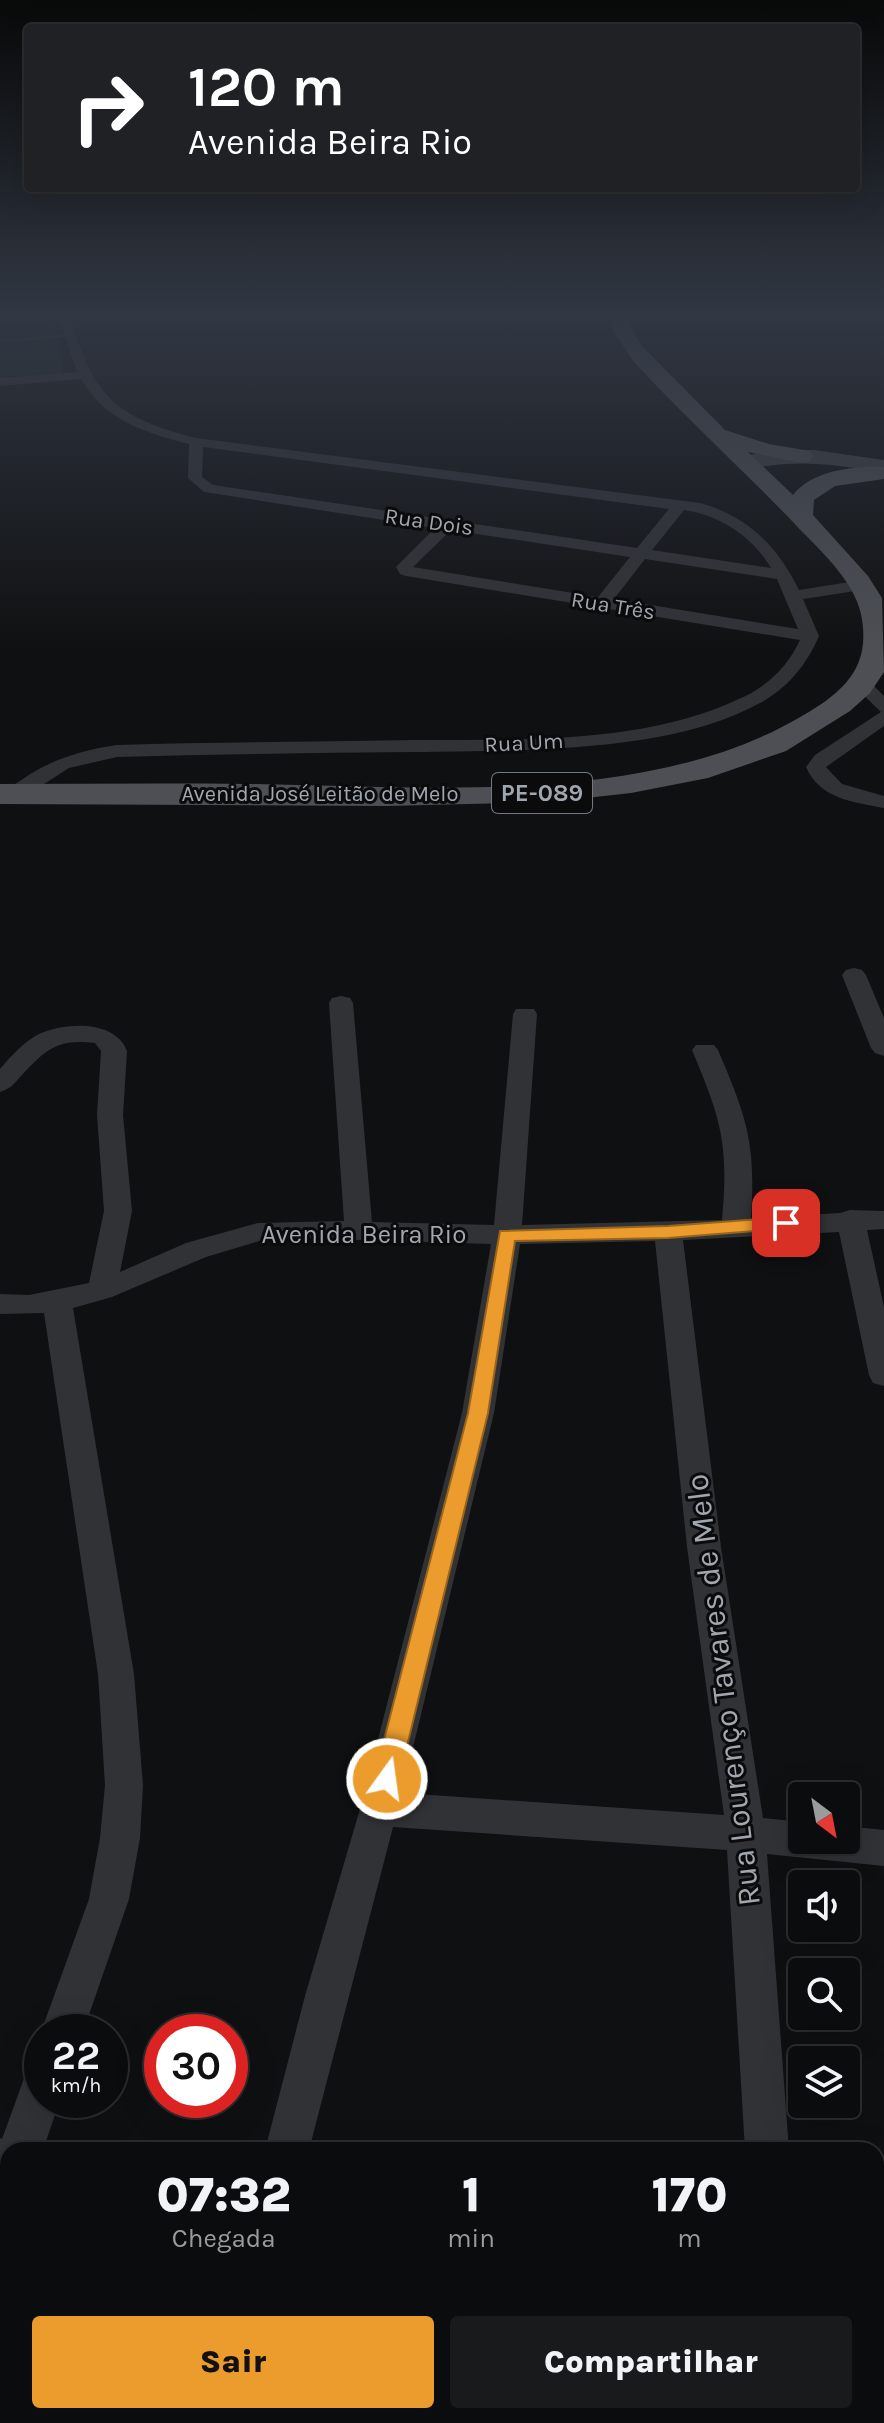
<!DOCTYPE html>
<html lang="pt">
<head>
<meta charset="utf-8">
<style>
	:root { --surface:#0b0c0d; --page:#191a1b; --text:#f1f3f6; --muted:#9a9b9d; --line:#2b2c2e; --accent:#eb9c2d }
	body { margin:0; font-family:Karla,sans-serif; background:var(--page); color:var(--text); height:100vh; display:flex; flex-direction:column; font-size:30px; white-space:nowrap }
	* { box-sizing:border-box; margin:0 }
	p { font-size:26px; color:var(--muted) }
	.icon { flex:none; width:44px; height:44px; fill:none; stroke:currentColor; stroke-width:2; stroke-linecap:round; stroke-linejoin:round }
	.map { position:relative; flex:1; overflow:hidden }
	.sheet { position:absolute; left:0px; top:2142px; width:884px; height:282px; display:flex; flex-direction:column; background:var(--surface); border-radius:24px 24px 0 0; box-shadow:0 8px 32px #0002,0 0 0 2px var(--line) }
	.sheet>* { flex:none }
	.banner { position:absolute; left:24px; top:24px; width:836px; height:168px; border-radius:8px; box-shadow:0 8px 32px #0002,0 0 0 2px var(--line); background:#202124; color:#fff; overflow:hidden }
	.needle { width:52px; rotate:148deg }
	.controls { position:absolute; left:788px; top:1782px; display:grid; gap:16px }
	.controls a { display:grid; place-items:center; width:72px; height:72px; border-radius:8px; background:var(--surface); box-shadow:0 8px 32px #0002,0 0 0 2px var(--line); font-size:40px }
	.speed { position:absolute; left:24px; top:2014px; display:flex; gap:16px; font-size:40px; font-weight:700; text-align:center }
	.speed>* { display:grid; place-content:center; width:104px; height:104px; border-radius:50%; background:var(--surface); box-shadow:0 8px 32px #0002,0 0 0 2px var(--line); line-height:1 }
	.speed small { font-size:20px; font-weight:400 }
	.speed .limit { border:12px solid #d22; background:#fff; color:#111 }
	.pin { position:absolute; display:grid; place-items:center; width:68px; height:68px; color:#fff; margin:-34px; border-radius:16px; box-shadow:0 4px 12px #0006 }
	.me { position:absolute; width:88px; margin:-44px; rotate:14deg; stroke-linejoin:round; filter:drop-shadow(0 0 6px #0008) }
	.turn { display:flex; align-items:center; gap:28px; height:168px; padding:0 32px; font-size:36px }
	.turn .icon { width:104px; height:104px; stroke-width:2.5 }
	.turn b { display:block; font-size:56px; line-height:68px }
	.eta { display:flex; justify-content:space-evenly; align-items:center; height:136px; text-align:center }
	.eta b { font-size:48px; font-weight:800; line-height:56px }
	.button { display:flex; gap:16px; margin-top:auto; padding:16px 32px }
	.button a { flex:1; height:92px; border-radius:8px; background:var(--accent); color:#111; font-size:32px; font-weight:800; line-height:92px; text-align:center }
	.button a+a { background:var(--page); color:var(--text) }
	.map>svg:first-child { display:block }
</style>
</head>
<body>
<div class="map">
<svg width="884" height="2423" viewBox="0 0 884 2423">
	<rect width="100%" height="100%" fill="#0f1011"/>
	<path fill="#1c231c" d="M0,315H54L63,373L0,377Z"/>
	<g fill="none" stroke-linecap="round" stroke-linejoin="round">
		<path fill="#313236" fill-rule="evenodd" d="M69,334L71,337L0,343V339Z"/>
		<path fill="#313236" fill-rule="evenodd" d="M58,315H70C93,396 114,417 196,438L700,503C748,516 778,547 799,590L862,580L870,585L862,590L803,599L819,636C807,664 788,688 760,703C668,754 518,750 414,752C315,753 216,754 117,757L69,768L22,798H8L5,794L8,790C41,763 75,751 117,745C216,742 315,742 414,740C521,739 642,745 741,698C768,686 788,666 800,640L406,576L400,574L396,567L435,528L204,492L188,478L189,444C146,433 104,420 81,379L0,386V378L77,372ZM203,447L669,509L637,548L213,485L202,477ZM684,510C720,515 753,537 771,568L652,550ZM451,530L630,557L598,597L413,567ZM645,559L777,579L798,629L614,599Z
			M863,680L870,682L884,696V726L826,767L842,784L884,796V808C853,802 820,799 806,767L815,755L881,712L854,686Z
			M854,968L862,970L866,975L884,1018V1056L875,1053L871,1048L842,975L846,970Z
			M341,996L350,998L353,1003L372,1222L494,1225L513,1014L516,1009H534L537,1014L522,1225L722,1220C729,1144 721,1119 692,1050L696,1045H714L718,1050C747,1118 756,1143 751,1218L840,1213L850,1210L884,1211V1229L867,1230L884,1307V1386L873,1383L869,1375L839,1232L683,1240L721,1547L763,1818L802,1822V1840H846V1826L884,1830V1866L767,1854L789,2150H745L727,1850L393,1827L309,2150H265L305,1996L360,1809L462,1413L491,1244L298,1238L259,1241L206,1257L112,1297L73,1308L134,1674L143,1785L140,1838L129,1899L83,2032H42V2035L41,2032L89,1899L100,1838L105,1785L98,1674L44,1313L0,1314V1294L29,1295L89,1283L104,1211L97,1115L101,1051L95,1043C57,1038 45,1050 21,1076C14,1084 10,1089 0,1092V1069C11,1056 23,1043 37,1035C63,1022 115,1019 127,1051L123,1115L132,1211L120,1272L186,1243L258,1223L344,1221L329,1003L332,998ZM655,1241L687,1547L724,1815L402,1793L494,1413L520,1244Z
			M42,2067V2100H60L43,2150H8V2188L0,2184V2138L2,2139L26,2073Z
			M757,2416H807V2423H757Z"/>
		<path fill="#3f4145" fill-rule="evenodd" d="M779,450H814L884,460V472C834,465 796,458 746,470L736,464C745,453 765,452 779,450Z"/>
		<path fill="#4d4f54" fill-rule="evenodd" d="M611,315H629L632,330L642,346L725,430L769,444L810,451L813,456L810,461L802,463L748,452L793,495C813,470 854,466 884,467V479L835,486L814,500L813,515L868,576L882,598L884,672L870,693L850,711L786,751L708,778L631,793L550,802L387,806L0,804V784C82,784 164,783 245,784C420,786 647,808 802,716C843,692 872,668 861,614C853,578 817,548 793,522C741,468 685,417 634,362L614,332Z"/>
	</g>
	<linearGradient id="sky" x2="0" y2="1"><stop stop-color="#080909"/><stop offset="0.48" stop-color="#313743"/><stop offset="1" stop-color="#313743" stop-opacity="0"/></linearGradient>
	<rect width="884" height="654" fill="url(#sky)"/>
	<path fill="#eb9c2d" stroke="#99651d" stroke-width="2" d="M786,1217L795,1223L792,1228L668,1238L515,1241L488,1413L399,1779L396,1787L387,1790L378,1787L374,1779L468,1413L500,1231L668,1226Z"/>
	<g text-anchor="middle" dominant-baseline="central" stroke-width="6" stroke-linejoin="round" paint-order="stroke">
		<g font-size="22" fill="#a1a7b1" stroke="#0b0b0c">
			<text transform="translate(429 522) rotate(8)">Rua Dois</text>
			<text transform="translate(613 606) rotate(9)">Rua Três</text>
			<text transform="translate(524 743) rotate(-3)">Rua Um</text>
			<text x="320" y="794">Avenida José Leitão de Melo</text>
		</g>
		<rect fill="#0b0b0c" stroke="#747880" stroke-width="2" x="492" y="773" width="100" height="40" rx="6"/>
		<g font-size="24" font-weight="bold" fill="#a1a7b1">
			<text x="542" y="793">PE-089</text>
		</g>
		<g font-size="26" fill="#a1a7b1" stroke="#0b0b0c">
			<text x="364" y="1234">Avenida Beira Rio</text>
		</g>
		<g font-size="32" fill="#a1a7b1" stroke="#0b0b0c">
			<text transform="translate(723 1690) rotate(-97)">Rua Lourenço Tavares de Melo</text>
		</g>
	</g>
</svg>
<div class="controls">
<a><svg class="needle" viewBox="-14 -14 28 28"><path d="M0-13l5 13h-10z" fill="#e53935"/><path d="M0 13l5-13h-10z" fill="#9a9b9d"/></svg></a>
<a><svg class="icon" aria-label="sound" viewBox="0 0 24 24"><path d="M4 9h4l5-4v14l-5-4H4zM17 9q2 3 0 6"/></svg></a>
<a><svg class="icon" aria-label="search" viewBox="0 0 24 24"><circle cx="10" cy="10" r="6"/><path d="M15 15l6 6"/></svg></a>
<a><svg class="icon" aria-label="layers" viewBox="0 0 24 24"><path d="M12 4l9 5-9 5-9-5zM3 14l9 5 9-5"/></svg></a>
</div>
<div class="speed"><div>22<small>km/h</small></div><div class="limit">30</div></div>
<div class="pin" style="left:786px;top:1223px;background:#d93025"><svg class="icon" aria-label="arrive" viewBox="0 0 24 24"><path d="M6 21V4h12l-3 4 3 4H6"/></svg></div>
<svg class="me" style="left:387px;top:1779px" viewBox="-20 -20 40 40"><circle r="17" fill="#eb9c2d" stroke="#fff" stroke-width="3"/><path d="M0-11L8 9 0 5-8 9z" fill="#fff"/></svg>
<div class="banner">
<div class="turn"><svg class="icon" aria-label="right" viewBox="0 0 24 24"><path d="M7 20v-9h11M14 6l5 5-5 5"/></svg><div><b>120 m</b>Avenida Beira Rio</div></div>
</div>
<section class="sheet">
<div class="eta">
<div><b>07:32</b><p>Chegada</p></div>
<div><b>1</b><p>min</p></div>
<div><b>170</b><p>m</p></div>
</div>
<div class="button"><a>Sair</a><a>Compartilhar</a></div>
</section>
</div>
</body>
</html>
